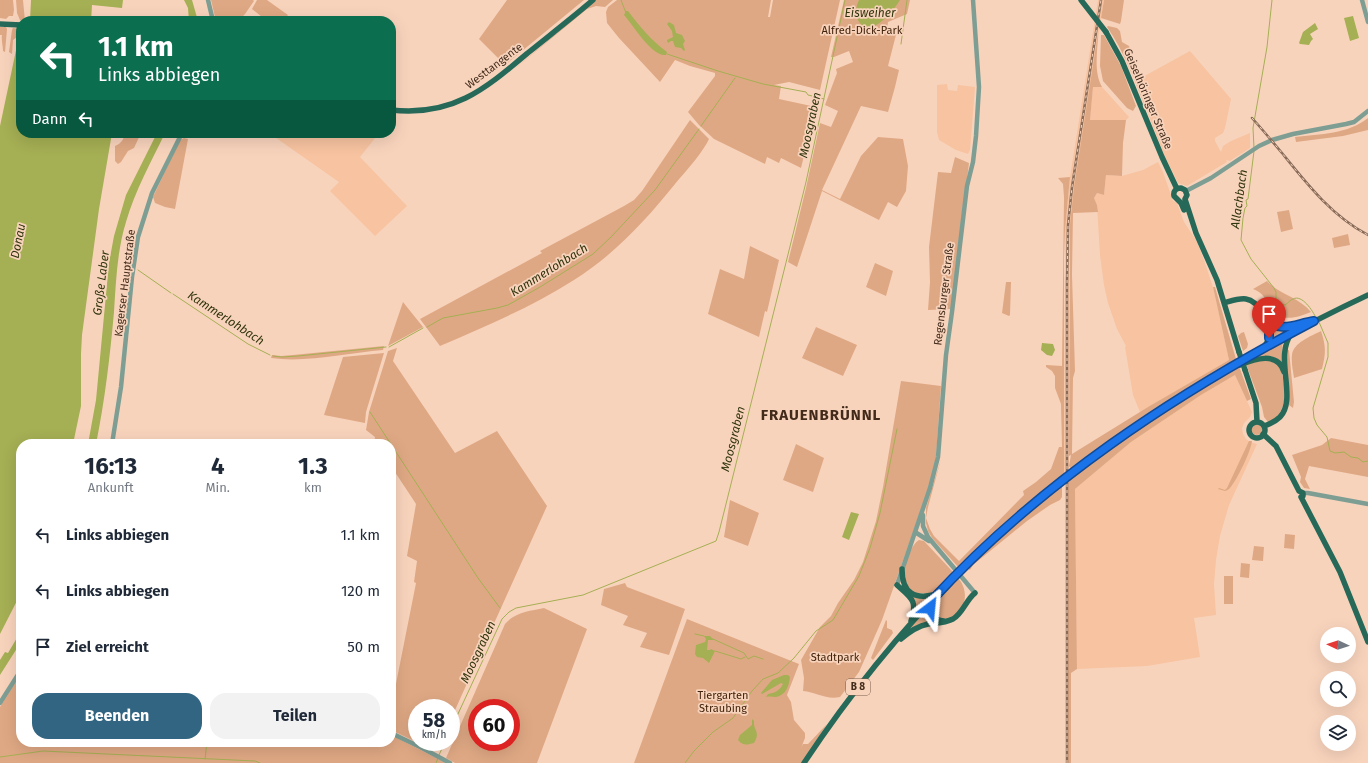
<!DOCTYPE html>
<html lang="de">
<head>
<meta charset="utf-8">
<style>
	:root { --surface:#fff; --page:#f2f2f3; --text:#1f2937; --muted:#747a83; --accent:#316581 }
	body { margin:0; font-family:"Fira Sans",sans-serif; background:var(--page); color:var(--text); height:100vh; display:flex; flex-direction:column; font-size:15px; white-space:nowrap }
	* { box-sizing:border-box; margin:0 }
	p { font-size:13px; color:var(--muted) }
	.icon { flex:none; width:22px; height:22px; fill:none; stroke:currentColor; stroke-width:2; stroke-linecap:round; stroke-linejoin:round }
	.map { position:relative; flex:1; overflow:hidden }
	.panel { position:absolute; left:16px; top:439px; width:380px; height:308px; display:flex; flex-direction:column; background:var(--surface); border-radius:16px; box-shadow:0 4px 16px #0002 }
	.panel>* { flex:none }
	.guide { position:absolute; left:16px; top:16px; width:380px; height:122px; border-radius:16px; box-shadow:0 4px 16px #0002; background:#0b6e4f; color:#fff; overflow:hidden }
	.needle { width:26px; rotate:274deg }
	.fabs { position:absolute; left:1320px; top:627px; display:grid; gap:8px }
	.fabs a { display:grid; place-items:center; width:36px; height:36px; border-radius:50%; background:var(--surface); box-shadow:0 4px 16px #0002; font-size:20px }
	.speed { position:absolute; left:408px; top:699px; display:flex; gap:8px; font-size:20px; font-weight:700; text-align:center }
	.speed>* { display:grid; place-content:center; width:52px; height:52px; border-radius:50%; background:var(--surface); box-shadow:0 4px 16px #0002; line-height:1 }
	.speed small { font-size:10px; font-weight:400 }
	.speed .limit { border:6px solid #d22; background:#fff; color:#111 }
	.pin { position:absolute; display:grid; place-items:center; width:34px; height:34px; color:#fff; margin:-41px -17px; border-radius:50% 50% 50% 0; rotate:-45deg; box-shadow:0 0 4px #0007 }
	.pin .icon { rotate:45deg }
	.me { position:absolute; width:44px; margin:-22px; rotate:29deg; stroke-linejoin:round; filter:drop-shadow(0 0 3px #0008) }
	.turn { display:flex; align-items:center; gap:14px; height:84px; padding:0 16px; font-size:18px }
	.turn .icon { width:52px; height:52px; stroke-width:2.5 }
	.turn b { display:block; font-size:28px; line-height:34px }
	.then { display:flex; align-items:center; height:38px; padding:0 16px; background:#0003; gap:8px; font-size:15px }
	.eta { display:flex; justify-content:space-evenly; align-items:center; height:68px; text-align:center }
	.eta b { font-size:24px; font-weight:700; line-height:28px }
	.action { display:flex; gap:8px; margin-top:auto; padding:8px 16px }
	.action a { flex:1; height:46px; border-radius:16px; background:var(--accent); color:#fff; font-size:16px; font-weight:700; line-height:46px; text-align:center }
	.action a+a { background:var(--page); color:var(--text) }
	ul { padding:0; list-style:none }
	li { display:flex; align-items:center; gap:12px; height:56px; padding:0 16px }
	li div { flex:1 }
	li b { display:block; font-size:15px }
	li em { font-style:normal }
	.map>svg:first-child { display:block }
</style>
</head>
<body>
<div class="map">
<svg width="1368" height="763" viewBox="0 0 1368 763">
	<rect width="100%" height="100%" fill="#f8d3bc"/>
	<path fill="#f7c3a0" d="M1098,0H1104L1072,209L1069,268V471L1064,474L1065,230L1070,177Z
		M1190,51L1231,99L1225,128L1223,133L1215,138V141L1221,152L1223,146L1231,141L1250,133V148L1230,161L1226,160L1227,162L1187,186L1178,183L1164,154L1145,106L1148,105L1139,79Z
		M947,84L948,90L957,91L958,85L975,87L970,150L968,154L956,150L939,140L937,132V85Z
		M1093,87H1102L1129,117L1126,120H1090Z
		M269,133H379L360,157L407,206L375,236L330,191L339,182Z
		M1158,162L1163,172L1173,201L1177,203L1184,222L1196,240L1204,260L1213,287L1229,360L1140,412L1133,395L1125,347L1126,346L1117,329L1108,303L1104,285L1100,255L1097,205L1094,198L1097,193L1104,195L1106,175L1122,176L1143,170Z
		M1235,375L1252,412L1250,417L1244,423L1242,428L1243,434L1246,439L1250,442L1257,444L1229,505L1220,536L1216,560L1214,584L1216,615L1194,618L1200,657L1147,666L1077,669L1075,489L1131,442L1201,395Z"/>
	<path fill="#dfa884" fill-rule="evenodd" d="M0,0H13L14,10L13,16H9L6,19L0,18Z
		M16,0H23L25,21L20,20L17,13Z
		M211,0H253L254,1L245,14L239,20L216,21Z
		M257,0H267L288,15L283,21H267L252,9Z
		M507,0H584L505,65L479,39Z
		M596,0H613L605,7L596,6L587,9L512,71Z
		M617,0H771L768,17H770L773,0H840L820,90L789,82L774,85L781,86L779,99L816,107L801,168L781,158L779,163L767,157L765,164L714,139L699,125L688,112L715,76V73L690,66L675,60L660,82L619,38L607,23L606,12L608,7Z
		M844,0H910L907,14L888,22L887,30L897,31L888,66L899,70L895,87L888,112L861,106L822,190L840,199L861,156L878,137L903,139L908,166L906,191L897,207L888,202L879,220L822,191L797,267L788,262L806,188L820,123L831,127L838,111L825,105L837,73L836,69L853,62L849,51L834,57H831Z
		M1104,0H1124L1121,21L1120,24L1101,18Z
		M1108,26L1117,28L1120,31L1122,42L1129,46L1148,104L1145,106C1134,79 1124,51 1107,27Z
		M0,27H6L7,29L5,52L3,51C3,46 1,39 2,35H0Z
		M13,28L21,29V34L13,40L12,54L9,52L12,30Z
		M1098,33C1098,50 1093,71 1102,87H1093L1090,120H1126L1123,143L1122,176L1106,175L1104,195L1097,193L1094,198L1097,205L1098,212L1073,213L1072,275L1075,371L1073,378L1072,454L1148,407L1229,360L1213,287H1215L1236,359L1161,405L1071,469L1069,466L1071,455L1069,456L1070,225L1074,187Z
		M1101,35H1104L1121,66L1136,106L1133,111L1127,108L1103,81L1100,66Z
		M1368,118V130L1343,136L1296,142L1295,137C1320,134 1348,134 1368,118Z
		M690,120L709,139L707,143C698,158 686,171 675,184C646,220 614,255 574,280C532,307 486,326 440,346L420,319L542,253L540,251L624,206L634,200L642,191Z
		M125,133H141L134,148L128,151L121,162L118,164L115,161V146C121,144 124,139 125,133Z
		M184,138L188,139L175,209L165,207L155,203L153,197L180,140Z
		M955,157L969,163L951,309L928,310L930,282L929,247L938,172L951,173Z
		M1070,177L1065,230L1064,258V474L1031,502L959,568L932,538L928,531L926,523V508L941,459L928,507L926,518L930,529L934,536L959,561L1024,495L1023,491L1036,482L1051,469L1059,447H1062L1061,404L1055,388V376L1052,371L1046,367V365L1062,366L1064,197L1063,184L1058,178Z
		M1289,210L1293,229L1281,232L1277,212Z
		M1348,234L1350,245L1334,248L1332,238Z
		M750,246L779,260L767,312L765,311L759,337L708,314L720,269L744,279Z
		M875,263L893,271L886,296L866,287Z
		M1267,281C1280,295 1299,297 1311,312C1299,317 1282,323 1272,310C1265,301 1266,294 1253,289Z
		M1006,282H1011L1010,315L1009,316L1002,313Z
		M403,302L423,327L388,346Z
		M1270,326H1298L1270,341Z
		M816,327L857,345L843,376L802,358Z
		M1321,331C1326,346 1326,353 1322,369L1294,378C1293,371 1291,362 1292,355C1293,343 1311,336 1321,331Z
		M1244,332L1248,344L1247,348L1243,351L1238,336L1241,333Z
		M1284,339L1282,347L1283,364C1272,358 1266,355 1254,357Z
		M384,346L383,350C348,353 306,363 271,358L272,355L281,356L293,355Z
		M397,348L393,361L455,453L497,431L547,506L451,719V708H417V742H440L435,751L391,730V709L416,583L414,582L417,561L407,556L416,504L391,466V444H374L375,437L366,430L369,412L388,351Z
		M1289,350L1294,402L1293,408L1289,405L1286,351Z
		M384,353L366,412L365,423L324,415L343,357Z
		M1266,359L1279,365C1286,381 1290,415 1268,422L1264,417L1262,407L1246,364Z
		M1239,366L1251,399L1247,401L1235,375L1201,395L1131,442L1075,489L1077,669L1071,673V763H1068V480C1123,441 1179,399 1239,366Z
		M901,381L941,386L936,457L929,487L882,620L859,672L840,697C826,700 816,692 803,691L804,678L801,660L820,627L831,616L838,603L854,580L863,562L876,521L883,487Z
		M1251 429a6 6 0 1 1 12 0a6 6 0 1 1-12 0Z
		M1331,438L1368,445V477L1309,466L1305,479L1310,489L1304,488L1300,482L1301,477L1292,455L1322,445Z
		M1249,441H1252C1251,451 1237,480 1230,488C1228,490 1227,490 1225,491L1218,489L1219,488L1225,490L1227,488Z
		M796,444L824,458L813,492L783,480Z
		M1062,485V497L1060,500L1050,505L1027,521L973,565L970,570L967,568L1016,522Z
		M730,500L759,513L748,546L724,537Z
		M1285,534L1295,535L1294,549L1284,548Z
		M919,540L924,541L954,573L940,588L932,593H914C912,591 907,587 906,584C901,573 909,546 919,540Z
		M1254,546L1264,547L1263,561L1252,560Z
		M1241,563L1250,564L1249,578L1240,577Z
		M1224,576H1233V604H1224Z
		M957,577C970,589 967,614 948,619C945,620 939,618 936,617L932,605L933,603Z
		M625,583L627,587L685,609L669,655L640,647L647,633L623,625L628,616L601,605L604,589Z
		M913,596L931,599L916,615Z
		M544,608L587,629L537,763H455L446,758L505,624C515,612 530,611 544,608ZM477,708H511V742H477Z
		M928,608L935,621L910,630L909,629Z
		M687,619L799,664L787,695L791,702L794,720L805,733V738L801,748L803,744H808L827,724L802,763H634Z
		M886,620L887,621V628L892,630L893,633L873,660L871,658Z
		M21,674V742H391V735L446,763H0V707Z"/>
	<path fill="#a5af53" d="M31,0H123L122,8L92,5L91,21H30Z
		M184,0H192L198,21H189L188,8Z
		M859,0H900C893,11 882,24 870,28C856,26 853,12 859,0Z
		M626,11H628C640,27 651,40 667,52L666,55C652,57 633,25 624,15Z
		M1353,16L1359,38L1350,41L1344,18Z
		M669,22L674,25L676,33L682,35L685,41L683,44L685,50L684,51L681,48L675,47L673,41H671L668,43L667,41V40L673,37L672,31L667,24Z
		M1315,23L1318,29L1310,34L1313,39L1311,41L1309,45L1300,44L1299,43L1303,32Z
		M21,40V133H112L99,209L82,335L81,354V406L73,444H21V593L0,634V126L18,41Z
		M157,133H165C151,162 135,191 126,222C117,251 116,282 114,312C110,356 105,400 96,444H88L96,400L109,263L114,236L126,195Z
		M1042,343L1053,344L1055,350L1052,356L1047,355L1041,350Z
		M851,512L859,514L849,540L842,537Z
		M21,631V642L0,675V660L5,652L8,653Z
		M704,636H710L714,640H708L707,650H710L711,649L715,651L709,663L703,658L697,657L695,654L696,645L705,642L706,639Z
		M784,675H788L790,677C789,686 786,695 776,697C773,697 770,696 766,697L768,694C775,693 779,691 783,684L781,683L762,694L761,693L772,680Z
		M752,719L754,721C753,731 761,731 754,743C747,745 743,746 738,740L740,735L752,725Z"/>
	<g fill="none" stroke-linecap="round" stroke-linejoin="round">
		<path stroke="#a5af53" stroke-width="1" d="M621,0L626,13
			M901,44L907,0
			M667,54L718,71L763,84L806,92L808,95L824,99
			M701,126L735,78
			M1254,148L1253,128L1267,47L1272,0
			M1254,151L1248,199L1246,200L1247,206L1245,208L1243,218L1241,240L1251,259L1274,288L1276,292V300L1278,303L1285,305C1288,303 1290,300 1293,299C1302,294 1313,311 1316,318
			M138,270L171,293
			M173,294L248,344L270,355
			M1319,322L1328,343V357L1313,408L1314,418L1317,425L1327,437L1330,451L1335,453L1344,452L1351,457L1358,458L1363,462L1368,461
			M427,327L443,318L497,308L508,305L540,287L593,254L611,237L655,190L699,129
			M389,347L423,328
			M273,356L282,357L298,356L386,347
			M370,412L478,578L500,608
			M695,634L704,636
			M713,639L744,653L748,659L754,656L763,659
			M715,651L741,659L745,657
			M451,729L502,619L509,612L516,608L583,595L716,541L719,532L727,500L806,182L845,0
			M439,755L445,742
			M0,757L43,751L255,761L260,763
			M205,759L207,742
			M436,763L438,758
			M685,763L694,751L713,732L733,718L752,691L763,679L778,673L794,658L816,631L833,620L859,576L870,548L880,513L897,429"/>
		<path stroke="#7e9e94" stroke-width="4.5" d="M208,0L213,21
			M1362,0L1368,22
			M1186,191L1211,178L1259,146L1272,140L1293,134L1346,124L1354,122L1368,111
			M112,444L121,387L132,277L138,237L152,193L182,133
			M1303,493H1308L1368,504
			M923,515V526L928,537L975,593
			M915,532L929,541
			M897,585L930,488L938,457L946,355L952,312L967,186L973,162L976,136L979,87L973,0
			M0,703L21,670
			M391,733L420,747L450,763"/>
		<path stroke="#266959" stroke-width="5.5" d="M0,24L21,25
			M1106,32L1122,61L1162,157L1177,189
			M391,110C453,117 485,89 529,52C550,35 572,18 593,0
			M1185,199L1196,233L1217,280L1239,352
			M1184,210L1181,203L1174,196C1173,191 1176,188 1181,188L1185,190L1187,195L1185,199
			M1224,303C1231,301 1239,298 1246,299C1259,301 1270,323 1269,335C1269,340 1267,343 1264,347
			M1265,319C1280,332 1291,325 1308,322
			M1240,365C1254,359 1278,351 1284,372
			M1245,370L1256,403L1257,422
			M1249 430a8 8 0 1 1 16 0a8 8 0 1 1-16 0Z
			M1264,426C1270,424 1276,421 1280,417C1298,398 1273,356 1292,333
			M1263,434L1276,446L1299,491L1303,493V496L1301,497
			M1078,468C1169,401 1266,343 1368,295
			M1301,497L1340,572L1368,642
			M902,569C902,594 915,600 937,594
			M962,570L1011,523L1055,486
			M897,585C911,598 918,600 911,621
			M931,601C930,612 932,620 944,621
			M901,639C909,632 918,626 928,624C936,623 945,623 953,619C963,613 966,600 975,593
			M804,763C849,695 899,633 956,575"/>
		<defs>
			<path id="rail" d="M1252,118C1262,129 1272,141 1282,153C1307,184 1332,216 1368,235
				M1067,763V286L1068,225L1072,187L1101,0"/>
		</defs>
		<use href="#rail" stroke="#886c59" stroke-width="2.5"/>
		<use href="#rail" stroke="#f8d3bc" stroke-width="1" stroke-dasharray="3" stroke-linecap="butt"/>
		<path stroke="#266959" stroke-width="5.5" d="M1081,0L1106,32
			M1239,352L1245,370
			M1055,486L1078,468
			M956,575L962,570"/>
	</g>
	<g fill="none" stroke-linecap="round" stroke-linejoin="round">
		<defs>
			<path id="route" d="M930,608L932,600C1040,483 1173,395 1314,321C1294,324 1282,334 1264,318L1269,330V338"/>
		</defs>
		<use href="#route" stroke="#114b97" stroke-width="10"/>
		<use href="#route" stroke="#1a73e8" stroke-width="7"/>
	</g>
	<g text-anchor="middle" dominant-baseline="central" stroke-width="3.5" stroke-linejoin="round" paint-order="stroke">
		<rect fill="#f8d3bc" stroke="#795d4b" stroke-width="1" x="846" y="679" width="24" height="16" rx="3"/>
		<g font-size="10" font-weight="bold" fill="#422b1b">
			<text x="858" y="687">B 8</text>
		</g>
		<g font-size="11" fill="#41220a" stroke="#f8d3bc">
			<text x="862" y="30">Alfred-Dick-Park</text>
			<text x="835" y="657">Stadtpark</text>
			<text x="723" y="695">Tiergarten<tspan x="723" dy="13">Straubing</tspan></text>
		</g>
		<g font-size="11" fill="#422b1b" stroke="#f8d3bc">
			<text transform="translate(494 66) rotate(-37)">Westtangente</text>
			<text transform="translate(1148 99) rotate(67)">Geiselhöringer Straße</text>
			<text transform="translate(125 283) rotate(-83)">Kagerser Hauptstraße</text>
			<text transform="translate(944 294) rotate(-83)">Regensburger Straße</text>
		</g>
		<g font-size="12" font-style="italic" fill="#31350d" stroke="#f8d3bc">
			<text x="870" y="13">Eisweiher</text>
			<text transform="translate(810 125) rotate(-78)">Moosgraben</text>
			<text transform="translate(1239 199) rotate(-82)">Allachbach</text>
			<text transform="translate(18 241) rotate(-79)">Donau</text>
			<text transform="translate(549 270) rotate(-32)">Kammerlohbach</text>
			<text transform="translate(101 283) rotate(-83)">Große Laber</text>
			<text transform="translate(226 318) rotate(33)">Kammerlohbach</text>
			<text transform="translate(733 439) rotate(-76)">Moosgraben</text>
			<text transform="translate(478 652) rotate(-65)">Moosgraben</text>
		</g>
		<g font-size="15" font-weight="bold" letter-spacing="1" fill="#422b1b" stroke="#f8d3bc">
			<text x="821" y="415">FRAUENBRÜNNL</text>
		</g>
	</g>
</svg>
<div class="fabs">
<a><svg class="needle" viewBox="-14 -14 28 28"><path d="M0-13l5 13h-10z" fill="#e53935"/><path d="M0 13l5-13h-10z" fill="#747a83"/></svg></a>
<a><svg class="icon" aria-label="search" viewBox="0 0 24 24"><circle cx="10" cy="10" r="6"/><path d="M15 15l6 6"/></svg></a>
<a><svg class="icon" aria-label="layers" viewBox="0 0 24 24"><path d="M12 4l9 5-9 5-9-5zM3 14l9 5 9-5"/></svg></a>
</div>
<div class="speed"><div>58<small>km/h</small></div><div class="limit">60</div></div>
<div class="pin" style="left:1269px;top:338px;background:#d93025"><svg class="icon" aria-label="arrive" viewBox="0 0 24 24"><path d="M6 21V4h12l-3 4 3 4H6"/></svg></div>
<svg class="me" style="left:930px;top:608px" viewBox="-20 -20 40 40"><path d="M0-17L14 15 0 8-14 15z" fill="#1a73e8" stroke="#fff" stroke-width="4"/></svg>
<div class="guide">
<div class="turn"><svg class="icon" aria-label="left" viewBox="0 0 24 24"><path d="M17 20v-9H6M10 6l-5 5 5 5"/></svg><div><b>1.1 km</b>Links abbiegen</div></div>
<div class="then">Dann<svg class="icon" aria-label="left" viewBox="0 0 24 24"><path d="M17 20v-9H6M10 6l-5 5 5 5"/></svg></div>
</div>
<section class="panel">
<div class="eta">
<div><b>16:13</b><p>Ankunft</p></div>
<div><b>4</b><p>Min.</p></div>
<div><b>1.3</b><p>km</p></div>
</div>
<ul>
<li><svg class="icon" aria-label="left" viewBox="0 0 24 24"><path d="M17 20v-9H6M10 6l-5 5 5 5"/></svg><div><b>Links abbiegen</b></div><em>1.1 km</em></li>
<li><svg class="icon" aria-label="left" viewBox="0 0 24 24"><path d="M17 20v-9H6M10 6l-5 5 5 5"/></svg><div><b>Links abbiegen</b></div><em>120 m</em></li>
<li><svg class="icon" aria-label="arrive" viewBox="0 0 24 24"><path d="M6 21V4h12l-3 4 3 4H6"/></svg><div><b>Ziel erreicht</b></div><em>50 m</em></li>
</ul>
<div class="action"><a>Beenden</a><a>Teilen</a></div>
</section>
</div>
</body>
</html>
